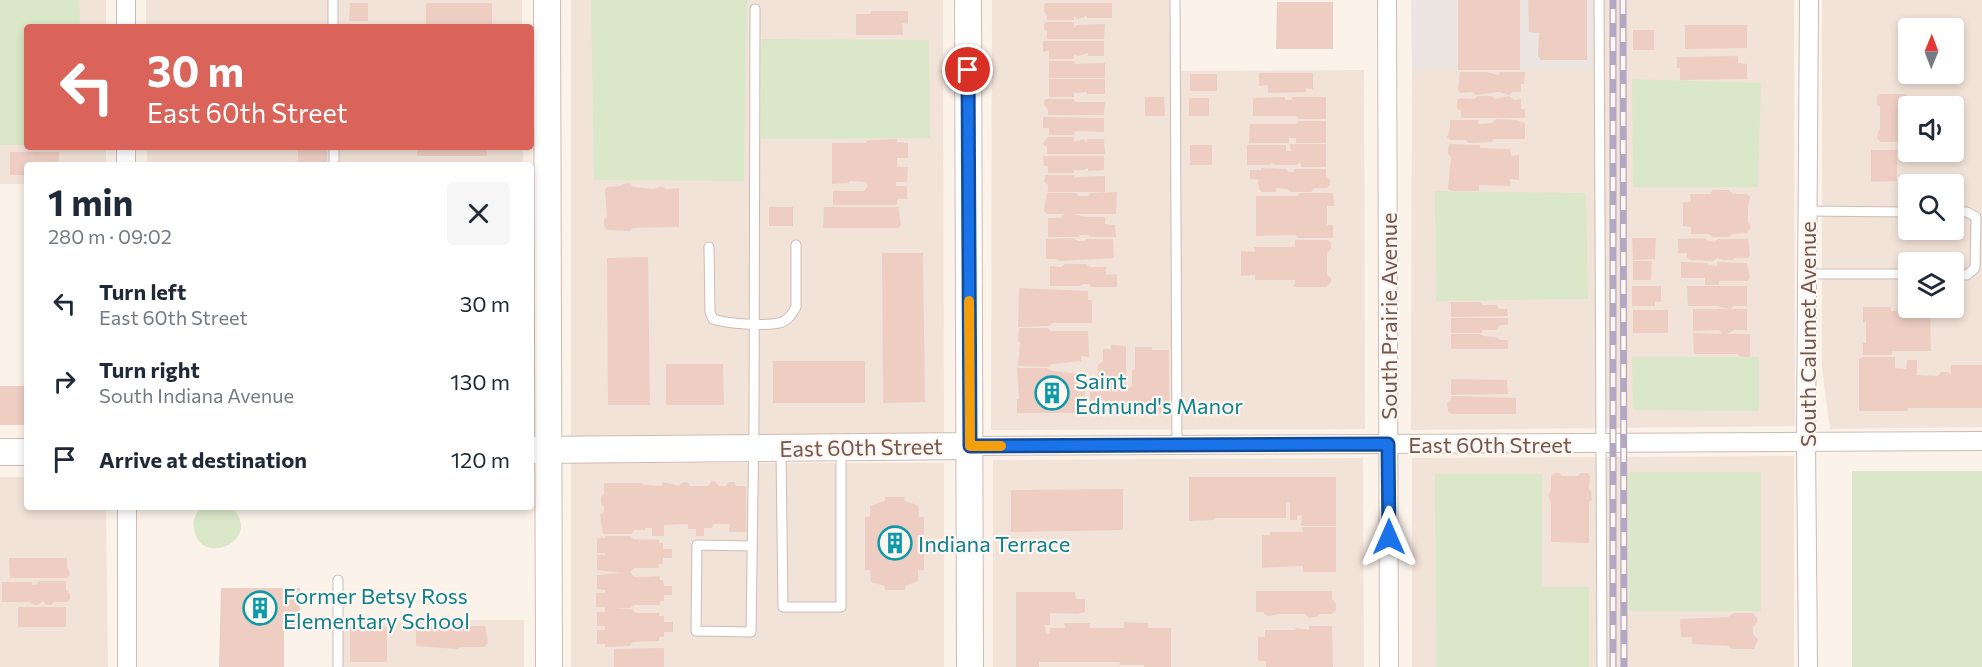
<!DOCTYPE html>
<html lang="en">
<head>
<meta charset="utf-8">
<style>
	:root { --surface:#fff; --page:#f6f6f7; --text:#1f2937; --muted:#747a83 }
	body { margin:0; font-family:Commissioner,sans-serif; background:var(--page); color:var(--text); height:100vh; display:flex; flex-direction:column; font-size:22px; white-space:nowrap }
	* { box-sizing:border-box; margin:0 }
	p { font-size:20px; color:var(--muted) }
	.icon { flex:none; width:33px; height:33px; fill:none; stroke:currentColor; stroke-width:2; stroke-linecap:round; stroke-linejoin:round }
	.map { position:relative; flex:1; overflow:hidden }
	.drawer { position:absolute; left:24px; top:162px; width:510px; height:348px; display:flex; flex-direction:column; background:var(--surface); border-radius:6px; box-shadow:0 3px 9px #0003 }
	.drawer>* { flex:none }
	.guide { position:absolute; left:24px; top:24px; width:510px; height:126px; border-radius:6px; box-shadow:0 3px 9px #0003; background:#da645a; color:#fff; overflow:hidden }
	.needle { width:39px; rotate:1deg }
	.buttons { position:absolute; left:1898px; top:18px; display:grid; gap:12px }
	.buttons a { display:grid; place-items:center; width:66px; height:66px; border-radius:6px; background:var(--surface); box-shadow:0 3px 9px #0003; font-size:30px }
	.pin { position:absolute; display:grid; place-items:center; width:51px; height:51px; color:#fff; margin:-26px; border:3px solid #fff; border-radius:50%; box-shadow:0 2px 6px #0007 }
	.me { position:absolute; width:66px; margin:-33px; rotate:0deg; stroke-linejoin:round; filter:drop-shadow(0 0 4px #0008) }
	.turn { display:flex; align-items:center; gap:21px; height:126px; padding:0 24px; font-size:27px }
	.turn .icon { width:78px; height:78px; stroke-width:2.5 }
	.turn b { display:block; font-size:42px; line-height:51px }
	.round { display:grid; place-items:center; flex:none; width:63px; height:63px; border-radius:6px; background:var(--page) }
	.summary { display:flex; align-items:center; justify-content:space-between; height:102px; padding:0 24px }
	h1 { font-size:36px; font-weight:700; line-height:45px }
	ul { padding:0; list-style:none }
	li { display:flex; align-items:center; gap:18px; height:78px; padding:0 24px }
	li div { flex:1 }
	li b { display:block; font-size:22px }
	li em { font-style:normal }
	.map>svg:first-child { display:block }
</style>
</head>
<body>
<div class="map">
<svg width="1982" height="667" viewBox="0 0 1982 667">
	<rect width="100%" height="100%" fill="#fbf2ea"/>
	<path fill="#f2e3d8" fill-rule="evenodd" d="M0,0H106V27H27V147H106V165H27V184H0Z
		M146,0H522V27H146Z
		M571,0H943L944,435L571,437Z
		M992,0H1175L1176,71L1364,70L1365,429L991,430Z
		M1599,0H1794L1795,426L1411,430L1412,70H1599Z
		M1822,0H1982V427L1830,429L1822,368ZM1908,28H1953V74H1908ZM1908,106H1953V152H1908ZM1908,184H1953V230H1908ZM1908,262H1953V308H1908Z
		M147,147H523V165H147Z
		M1794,456V667H1412V458Z
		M1363,458L1364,667H993V460Z
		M571,463H944V667H571Z
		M0,477H27V507H106L108,667H0Z
		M338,620H524V667H338Z"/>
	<path fill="#ece5e2" d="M1411,0H1599V70H1412Z"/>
	<path fill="#dae8c9" d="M0,0H79L80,27H27V145H0Z
		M591,0H747L744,181L594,180Z
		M761,39L929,40L930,138L761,139Z
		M1632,79L1761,83L1758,187H1633Z
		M1435,191L1586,193L1588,299L1436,301Z
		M1632,357H1759V411L1633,410Z
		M1852,471H1982V667H1852Z
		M1628,472H1761V611H1629Z
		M1435,474H1542V587H1589V667H1436Z
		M202,507H231C266,539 199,570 194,528C192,520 196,513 202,507Z"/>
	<path fill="#eecec3" d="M1458,0H1520V70H1458Z
		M1528,0H1587V60H1541L1538,56L1539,33L1529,32Z
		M1277,2H1333V49H1276Z
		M350,3H368V21H349Z
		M426,3H492V27H426Z
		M1046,3H1112V18H1087V16L1078,19L1074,16V20H1047V15L1044,11V5Z
		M871,11H908V24L902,23L903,35H856V14H871Z
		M1046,22H1074V28L1077,25L1105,24L1104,39H1047V32L1044,29V24Z
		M1685,25H1747V48L1685,49Z
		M1633,30H1654V50H1633Z
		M1043,41H1104V56H1088V53L1078,56L1074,54V59H1049V51L1043,52Z
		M1738,56V63L1747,64V79L1680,80V68H1677V57Z
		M1049,61H1074L1075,64L1105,63V78H1049Z
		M1460,72H1487L1498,75L1500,72H1525L1524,84H1521V92H1513L1509,95L1499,92L1476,95L1472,92L1460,93L1458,90Z
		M1259,73H1313V89L1306,88V92L1268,93V85L1259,86Z
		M1190,74H1217V91H1190Z
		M1049,79H1105V94H1087V92L1076,93L1074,92V97H1049Z
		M1881,94H1906L1908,97H1935L1940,102V106H1908V138L1905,142H1881L1877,138L1878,132L1880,128V107L1877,105V97Z
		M1477,96H1492L1495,99L1509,96L1514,100L1521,99V109H1525V118H1461V111L1457,108V100L1461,98L1474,99Z
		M1145,97H1164L1165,116H1145Z
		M1285,97V100H1292V97H1326V119H1299L1296,116H1253V98Z
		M1189,98H1209V116H1189Z
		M1047,99H1074L1075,102H1105L1104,115H1048V110L1044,105V100Z
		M1043,117L1104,118V132L1074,131L1075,135H1049V128H1043Z
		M1496,119L1516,120L1525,123V139H1494L1491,142L1469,143L1466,140H1450L1447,137L1450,129V120H1478V124H1482L1492,123Z
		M1299,121H1326V143H1296V138H1289V143H1249L1250,124H1296Z
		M1047,137H1074V142L1083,139L1087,142V139H1104L1105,154H1047V147L1043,144Z
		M897,139V142L908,143V158H897V167H908L907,182H896V186H907V199H897V205H833V191H864L868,186L866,182L850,181L848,183L832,184V143H865L869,140Z
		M1290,144H1326V167H1301V162L1296,165H1275L1272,163L1269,165H1247V145H1286V151H1291Z
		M1450,144L1480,145V148L1510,149L1511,156L1519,155V180L1510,179V186L1479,185V191H1452L1448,189L1451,157L1448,154V148Z
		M1190,145H1212V165H1190Z
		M298,147H327V165H298Z
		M417,147H496V150H487V156H417Z
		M1871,150H1897V181L1871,182Z
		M10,152H59V165H27V175H10Z
		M1043,156H1104V170L1088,171V168L1084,170H1074V173H1048V166H1044Z
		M1261,168L1286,169L1289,172H1294V169H1326V177L1330,180V184L1327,188H1314L1311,192H1291L1288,189L1276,188V192H1262L1259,189L1258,181L1260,180L1250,179V170H1261Z
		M1045,175H1075L1074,179L1078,177L1105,176V192H1048V185L1044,182Z
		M630,183L633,187L654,189L662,186L666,189L679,188V227L633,228L630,231L607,230L604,226V220L607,217L605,190L607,187L620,186L623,184Z
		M1713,190H1729L1733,194H1747L1750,197L1748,205V222L1751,226L1747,233L1733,234L1728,237H1713L1708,234H1691V227L1683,226V202H1691L1690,194H1710Z
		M1117,192L1116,214H1073L1087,217H1105V224L1115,225L1116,237H1091L1089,235H1080L1079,237H1048V218H1060L1065,214H1047L1044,211L1047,193H1076L1079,196H1088L1091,193Z
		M1300,193H1333L1334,206H1327V225H1333V238H1298L1295,235L1256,236V196H1297Z
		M769,207H793V226H769Z
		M824,207H898L901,225L898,228H823Z
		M1074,238L1078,241H1084L1087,239H1113L1114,258L1060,261L1057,259H1046V239Z
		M1632,238H1656L1655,259L1633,260Z
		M1705,238L1708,241L1714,242L1718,239H1748L1750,255L1748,258H1735L1732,260H1724L1717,258L1713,261L1690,260L1687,258V253H1678V239Z
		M1295,240H1328L1331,243V249L1327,253V275L1331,278V282L1326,287H1294L1295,280H1255V275L1241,276V251L1255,252L1254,247H1295Z
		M882,253H923L925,402L883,403Z
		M648,257L650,405H608L607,258Z
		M1633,261H1652L1651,280H1633Z
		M1681,262L1708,263V265L1717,266V262L1747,263L1750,278L1747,281H1719V285H1705V278H1681Z
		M1065,264H1086L1090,267H1106V275L1117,274V287H1091L1089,284H1083L1080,286H1050V266L1061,267Z
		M1632,286H1661V302H1655V306H1632Z
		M1687,286H1747V306H1734L1730,309L1716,306H1688Z
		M1019,288L1088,291V300H1092V323H1052L1050,326L1018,327Z
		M1451,302H1480L1483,305H1497L1499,309H1507L1508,316L1451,317Z
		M1863,307H1891V311H1930L1931,351H1892V355H1863V343H1866V322H1863Z
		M1693,309H1747V330H1734L1727,334H1750V357H1741L1737,354H1694L1693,333L1722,334L1719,330L1693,331Z
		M1633,310H1668V333H1633Z
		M1451,318H1508V325H1500L1496,330H1483L1481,333H1451Z
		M1019,328H1048L1051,331H1088L1089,357L1081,356V361L1052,364L1049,367L1018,366L1020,342H1018Z
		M1451,334H1480L1484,336L1496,337L1501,340H1508V349H1451Z
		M1111,345L1126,346V384L1129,388L1132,386V371L1135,368V347H1152V350H1169V413L1107,411L1092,412L1090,410V387L1093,384V379H1098V365L1103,361V349H1111Z
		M1862,357H1895V368L1906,369L1907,360H1917V375L1938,376L1941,372H1948L1951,375V365H1982V408H1908L1907,411H1859V359Z
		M773,361H865V403H773Z
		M666,364H723L724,405H666Z
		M1017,368H1047L1052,371L1081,374V388H1085V410L1078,413H1017V399H1019Z
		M1451,379L1507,380L1508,394L1451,395Z
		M0,386H27V425H0Z
		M1451,396L1516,398V414H1452L1448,411L1447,403L1451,401Z
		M1554,473H1559L1562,476H1578L1581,473H1587L1590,476L1589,489L1591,492L1592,500L1589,502V543L1551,542V503L1548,495L1551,490V476Z
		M1189,477H1336V526H1301L1302,515L1297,516V520H1290V502H1286V518H1214V520L1189,521Z
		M712,481L716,482L719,486H725L729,482H735L736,486H746V532H729L730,524H713L712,528H704V536H696V529H688V524L664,525V536H652V528H645V530H635L631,534H603L600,515L604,512V507L601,503V497L604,494V483H642L645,485L661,486L663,482L679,486L681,483L687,482L690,486H708Z
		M1123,489V530L1011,532V490Z
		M885,497H905L904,501L918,505L919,517H924V570H918V581L905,586V590H885V586L871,582L870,570H865V517L870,516V506L885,501Z
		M1302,527H1336V572H1303V566L1262,568V535H1270V532H1303Z
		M605,536H630L634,539L659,540V543H663V549H672V558H663V564H659V568H634L630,572L634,577L660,576V580H663L664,586H672V595H664V601H660V605H634L630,608L612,609H632L635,613H659V616H664V622H673V632H664V637H659V641L633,642L630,646L605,647V644H597V630H605V626H597V612H605V607H596V593H605V590L597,589V575L621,573L597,570V555H605V553H597V538H605Z
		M9,558H67V567L69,570L70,575L67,578H10Z
		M39,581H66V590L70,594V599L67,602H54L51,605H46L43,601L38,605H34L30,602H2V582H32V585H36Z
		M221,588H300V630H284V667H219Z
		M1256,591H1332V599L1336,604V610L1332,614H1320L1316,617L1309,618L1305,614H1279L1269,616L1264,614V612H1256Z
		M1016,592H1075L1076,599H1085V612L1077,614L1050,613V625H1045L1046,634H1050V628H1065L1064,623H1090V628H1124V622L1148,623V628H1171V667H1144V665H1119L1120,662H1039V667H1016Z
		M18,607H66V627H18Z
		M1734,613H1753L1757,618V622L1753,627V634L1758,640L1754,649H1732L1728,646L1692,644V637H1681L1680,619L1728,617Z
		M416,626H485L488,643L484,647H461L457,649L416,646Z
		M1309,626H1332L1333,667H1266V661H1258V637H1265V630H1294L1297,628L1309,630Z
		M350,627H387V662H350Z
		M664,648V667H614V649Z"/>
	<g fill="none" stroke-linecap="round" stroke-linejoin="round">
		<defs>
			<path id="lane" d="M333,0V27
				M1175,0L1177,445
				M1599,0L1602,667
				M334,147V165
				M1807,211L1908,212
				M1953,212H1967L1976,217L1975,268L1967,275H1953
				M709,247L710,312L713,319C728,324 764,326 779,323C788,321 792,314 796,307V245
				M1807,274H1908
				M781,451L783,607H841V449
				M751,546L697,545L696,631L751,632L754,423L755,9
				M338,580V667"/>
			<path id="street" d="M126,0V27
				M1387,0L1389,667
				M126,147V165
				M970,446L1982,441
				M127,507V667
				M1808,667L1806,442L1809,0"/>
			<path id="secondary" d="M547,0L549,667
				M968,0L970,667
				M532,450L970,446
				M0,452H27"/>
		</defs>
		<use href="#lane" stroke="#cebbb3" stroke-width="11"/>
		<use href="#street" stroke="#cebbb3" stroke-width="20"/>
		<use href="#secondary" stroke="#d1bab1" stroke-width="28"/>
		<use href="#lane" stroke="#fff" stroke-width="9"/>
		<use href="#street" stroke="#fff" stroke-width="18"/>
		<use href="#secondary" stroke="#fff" stroke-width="26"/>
		<defs>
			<path id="rail" d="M1623,0L1624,667
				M1613,667V0"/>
		</defs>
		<use href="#rail" stroke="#b3a8c4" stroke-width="7"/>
		<use href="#rail" stroke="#fef6f0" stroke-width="4.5" stroke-dasharray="14" stroke-linecap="butt"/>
	</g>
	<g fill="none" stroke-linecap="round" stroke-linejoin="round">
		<defs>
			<path id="route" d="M968,70L970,446L1388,444L1389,537"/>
		</defs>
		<use href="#route" stroke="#114b97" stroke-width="15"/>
		<use href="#route" stroke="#1a73e8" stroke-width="10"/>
		<path stroke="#f59e0b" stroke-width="10" d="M969,301L970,446H1001"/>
	</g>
	<defs>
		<symbol id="building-ring" viewBox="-11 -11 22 22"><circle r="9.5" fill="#fef6f0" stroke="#0f9aa8" stroke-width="1.5"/><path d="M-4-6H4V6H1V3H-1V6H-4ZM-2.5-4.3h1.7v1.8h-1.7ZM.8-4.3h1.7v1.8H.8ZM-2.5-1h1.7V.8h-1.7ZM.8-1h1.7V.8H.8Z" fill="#0f9aa8"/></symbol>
	</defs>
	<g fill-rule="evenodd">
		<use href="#building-ring" x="1033" y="374" width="38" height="38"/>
		<use href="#building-ring" x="876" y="524" width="38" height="38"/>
		<use href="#building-ring" x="241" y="589" width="38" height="38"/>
	</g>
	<g text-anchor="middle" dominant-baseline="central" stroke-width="4.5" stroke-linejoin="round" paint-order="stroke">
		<g font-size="22" fill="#73574f" stroke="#fef6f0">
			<text transform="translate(1388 316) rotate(-90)">South Prairie Avenue</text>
			<text transform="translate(1807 334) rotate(-90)">South Calumet Avenue</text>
			<text x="1490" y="444">East 60th Street</text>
			<text transform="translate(861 447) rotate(-1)">East 60th Street</text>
		</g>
		<g font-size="22" fill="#0d838f" stroke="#fef6f0" text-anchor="start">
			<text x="1075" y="380">Saint<tspan x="1075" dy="25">Edmund's Manor</tspan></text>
			<text x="918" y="543">Indiana Terrace</text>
			<text x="283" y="595">Former Betsy Ross<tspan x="283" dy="25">Elementary School</tspan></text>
		</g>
	</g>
</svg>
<div class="buttons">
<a><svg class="needle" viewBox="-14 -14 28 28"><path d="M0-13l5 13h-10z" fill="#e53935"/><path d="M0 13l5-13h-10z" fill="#747a83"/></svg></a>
<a><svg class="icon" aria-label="sound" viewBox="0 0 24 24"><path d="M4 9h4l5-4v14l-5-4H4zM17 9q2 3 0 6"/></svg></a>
<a><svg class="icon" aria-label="search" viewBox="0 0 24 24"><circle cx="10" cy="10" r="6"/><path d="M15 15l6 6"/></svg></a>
<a><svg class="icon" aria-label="layers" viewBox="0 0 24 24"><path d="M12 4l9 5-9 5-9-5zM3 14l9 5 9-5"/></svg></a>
</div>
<div class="pin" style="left:968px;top:70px;background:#d93025"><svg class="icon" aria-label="arrive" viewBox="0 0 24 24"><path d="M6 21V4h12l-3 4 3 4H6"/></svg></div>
<svg class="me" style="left:1389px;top:537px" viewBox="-20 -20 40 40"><path d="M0-17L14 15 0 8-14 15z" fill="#1a73e8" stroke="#fff" stroke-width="4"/></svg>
<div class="guide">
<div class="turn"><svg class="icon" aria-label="left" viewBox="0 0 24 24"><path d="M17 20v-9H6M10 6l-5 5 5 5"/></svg><div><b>30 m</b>East 60th Street</div></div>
</div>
<section class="drawer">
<div class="summary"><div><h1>1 min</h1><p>280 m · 09:02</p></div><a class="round"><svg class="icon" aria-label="close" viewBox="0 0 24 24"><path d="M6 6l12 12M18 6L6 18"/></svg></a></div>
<ul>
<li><svg class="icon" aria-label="left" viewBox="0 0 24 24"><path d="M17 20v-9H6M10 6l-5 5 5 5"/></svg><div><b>Turn left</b><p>East 60th Street</p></div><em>30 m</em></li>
<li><svg class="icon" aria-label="right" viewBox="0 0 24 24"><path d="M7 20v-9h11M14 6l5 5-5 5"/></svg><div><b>Turn right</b><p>South Indiana Avenue</p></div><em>130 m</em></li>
<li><svg class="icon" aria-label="arrive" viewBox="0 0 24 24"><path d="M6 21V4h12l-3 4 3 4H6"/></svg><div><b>Arrive at destination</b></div><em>120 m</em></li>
</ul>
</section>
</div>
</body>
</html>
